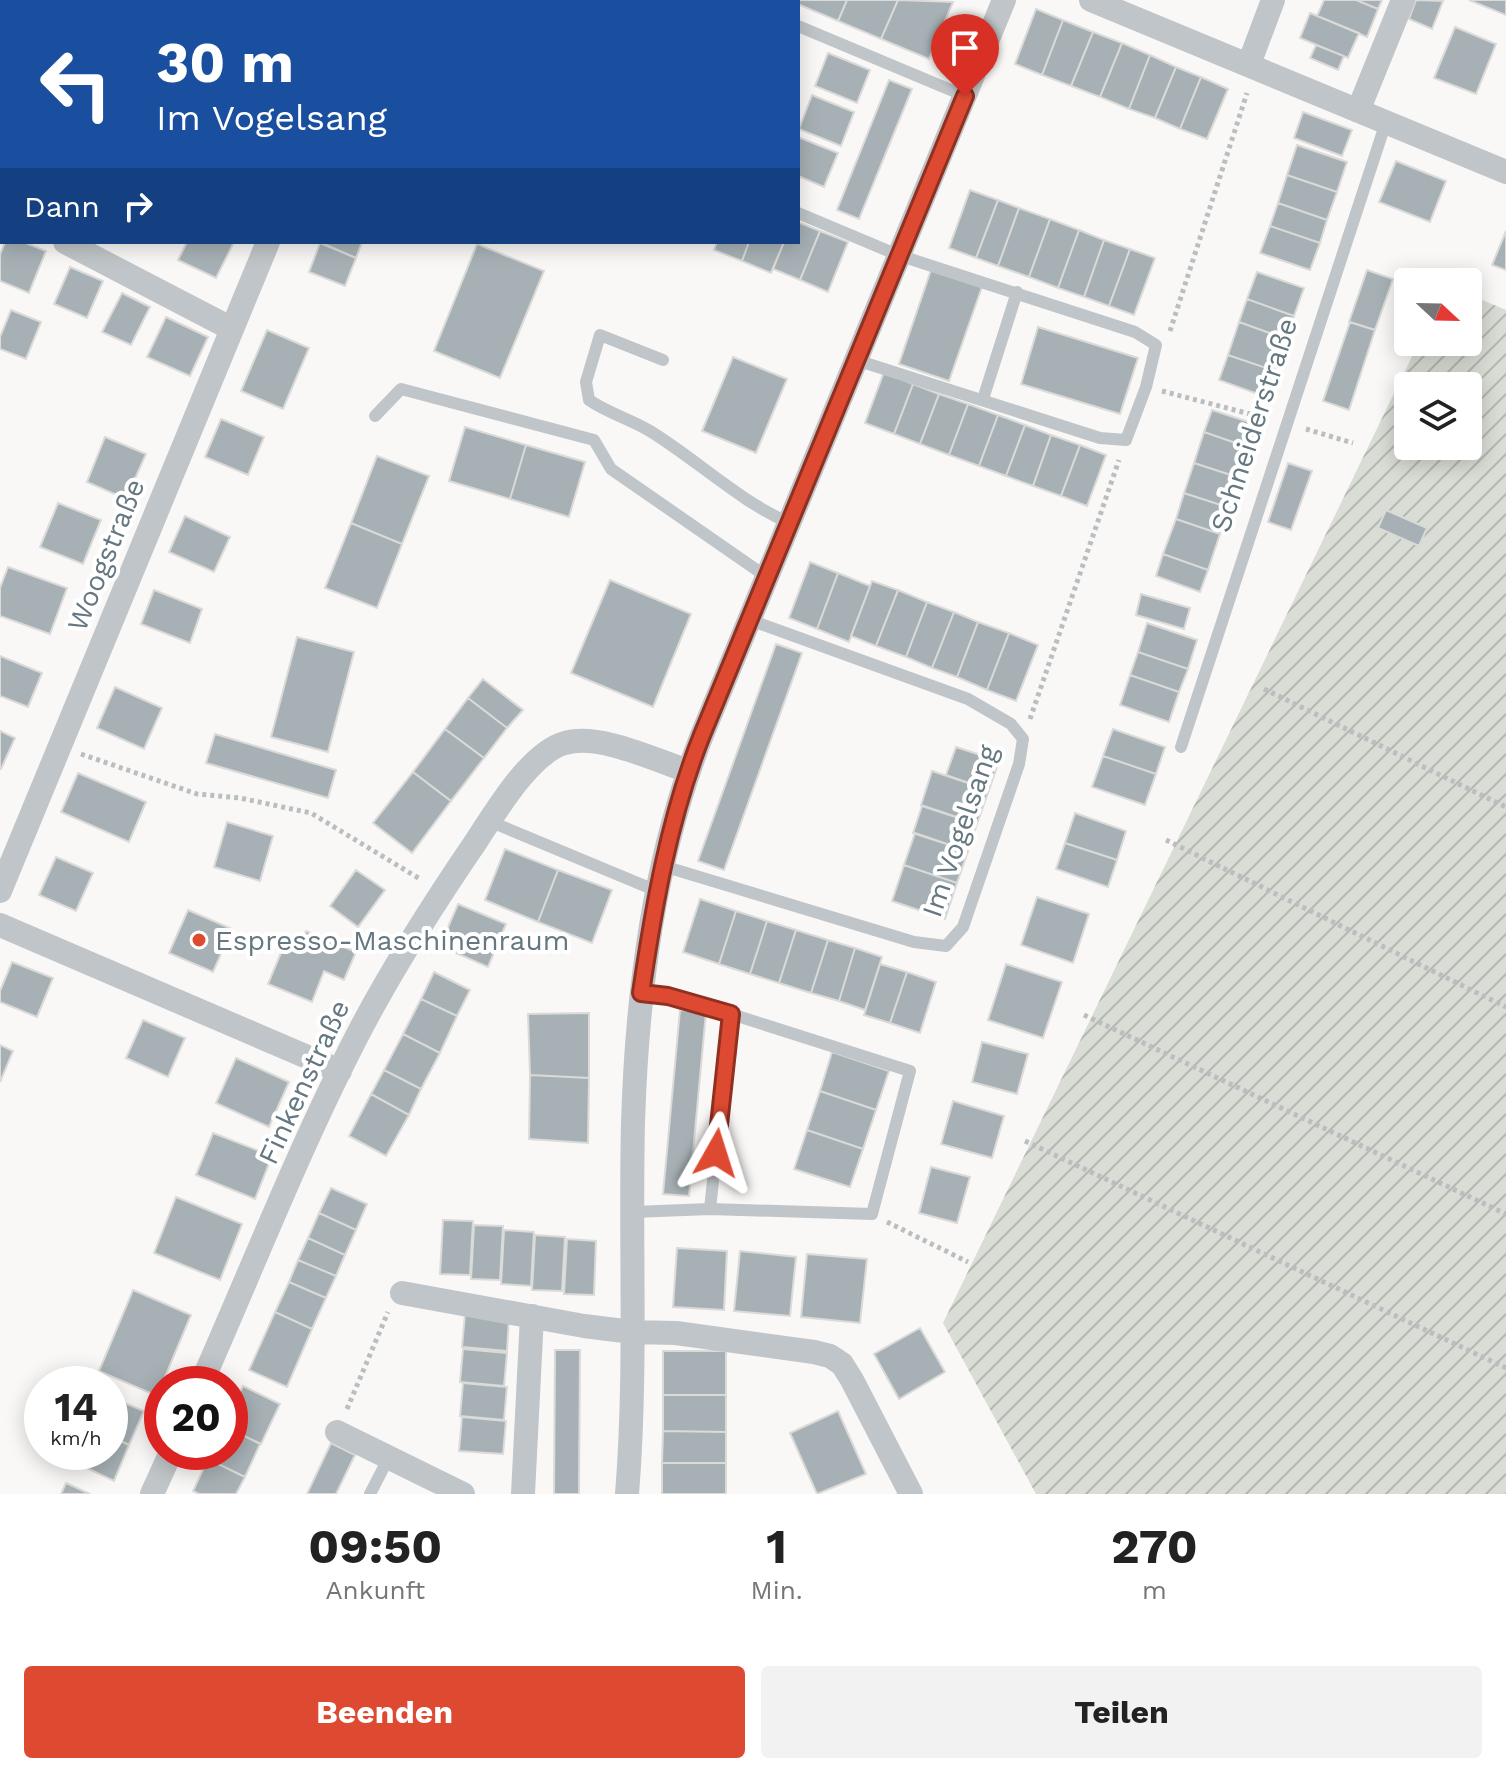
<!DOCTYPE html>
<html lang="de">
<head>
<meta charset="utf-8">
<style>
	:root { --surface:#fff; --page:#f2f2f2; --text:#222; --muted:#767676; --accent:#de4a31 }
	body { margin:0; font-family:"Work Sans",sans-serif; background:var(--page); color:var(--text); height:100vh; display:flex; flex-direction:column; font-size:30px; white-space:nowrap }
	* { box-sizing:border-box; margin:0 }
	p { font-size:26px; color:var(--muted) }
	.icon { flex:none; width:44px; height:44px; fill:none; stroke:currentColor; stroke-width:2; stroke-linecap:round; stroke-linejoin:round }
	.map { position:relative; height:1494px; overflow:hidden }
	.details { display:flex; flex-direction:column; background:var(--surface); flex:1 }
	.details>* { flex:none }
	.guide { position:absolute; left:0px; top:0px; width:800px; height:244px; box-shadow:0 4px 20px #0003; background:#1a4fa0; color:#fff; overflow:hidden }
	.needle { width:52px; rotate:112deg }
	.buttons { position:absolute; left:1394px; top:268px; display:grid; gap:16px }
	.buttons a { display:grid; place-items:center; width:88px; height:88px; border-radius:8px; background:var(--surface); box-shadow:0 4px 20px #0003; font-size:40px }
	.speed { position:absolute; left:24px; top:1366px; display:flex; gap:16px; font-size:40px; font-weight:700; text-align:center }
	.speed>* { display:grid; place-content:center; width:104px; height:104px; border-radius:50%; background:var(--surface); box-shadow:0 4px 20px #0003; line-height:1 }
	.speed small { font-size:20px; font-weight:400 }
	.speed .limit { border:12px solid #d22; background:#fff; color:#111 }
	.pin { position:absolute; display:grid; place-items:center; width:68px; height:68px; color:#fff; margin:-82px -34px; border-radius:50% 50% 50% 0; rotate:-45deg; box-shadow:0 0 8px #0007 }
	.pin .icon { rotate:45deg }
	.me { position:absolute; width:88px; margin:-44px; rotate:6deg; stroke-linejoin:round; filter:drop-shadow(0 0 6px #0008) }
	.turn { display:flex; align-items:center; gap:28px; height:168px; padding:0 24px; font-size:36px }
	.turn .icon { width:104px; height:104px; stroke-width:2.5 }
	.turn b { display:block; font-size:56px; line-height:68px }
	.then { display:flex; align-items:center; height:76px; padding:0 24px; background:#0003; gap:16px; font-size:30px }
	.eta { display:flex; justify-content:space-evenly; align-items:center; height:136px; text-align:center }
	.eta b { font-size:48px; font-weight:700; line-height:56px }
	.cta { display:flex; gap:16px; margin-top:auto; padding:16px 24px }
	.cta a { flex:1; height:92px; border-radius:8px; background:var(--accent); color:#fff; font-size:32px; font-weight:700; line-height:92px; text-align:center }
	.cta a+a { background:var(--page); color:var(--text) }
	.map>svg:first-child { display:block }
</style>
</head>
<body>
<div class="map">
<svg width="1506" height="1494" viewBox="0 0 1506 1494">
	<defs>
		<pattern id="garden-furrows" width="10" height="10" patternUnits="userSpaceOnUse" patternTransform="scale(2)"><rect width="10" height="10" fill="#d9ddd5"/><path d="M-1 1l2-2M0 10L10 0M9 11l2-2" fill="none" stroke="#b4b8b2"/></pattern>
	</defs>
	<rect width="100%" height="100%" fill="#f9f8f6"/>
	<path fill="url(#garden-furrows)" fill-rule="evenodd" d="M1468,294L1506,310V1494H1036L943,1323L1419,342H1468ZM1408,386H1468V446H1408Z"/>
	<path fill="#a7b1b5" stroke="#dadad8" stroke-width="2" d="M383,0H436L441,2H382Z
		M788,0H847L838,21Z
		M847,0H898L881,39L838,21Z
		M898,0L953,2L929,59L881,39Z
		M1324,0H1356L1378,9L1367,37L1317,16Z
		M1356,0H1382L1378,9Z
		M1416,0L1443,1L1432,29L1409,19Z
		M1469,0H1506V15Z
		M1036,9L1063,20L1042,75L1015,64Z
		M1310,13L1359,33L1348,58L1300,38Z
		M1063,20L1093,32L1071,86L1042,75Z
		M1455,27L1496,44L1476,94L1434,78Z
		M1093,32L1122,43L1100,97L1071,86Z
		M1122,43L1150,55L1129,109L1100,97Z
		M1316,45L1344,56L1338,70L1310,58Z
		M828,53L870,70L857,103L815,86Z
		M1150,55L1176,67L1155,118L1129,109Z
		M1176,67L1201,77L1180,129L1155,118Z
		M1201,77L1228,89L1207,139L1180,129Z
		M889,80L912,89L859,219L837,210Z
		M812,95L854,112L841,146L799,129Z
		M1303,112L1352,130L1342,156L1294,138Z
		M798,137L838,153L824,187L798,176Z
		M1297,145L1347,162L1337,192L1287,175Z
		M1396,161L1446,181L1430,222L1379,202Z
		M1287,175L1337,192L1327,220L1278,203Z
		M970,190L998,200L976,258L949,248Z
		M998,200L1019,208L998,266L976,258Z
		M1278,203L1327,220L1320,243L1270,226Z
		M1019,208L1050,219L1029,277L998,266Z
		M1050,219L1079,230L1058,288L1029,277Z
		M798,222L820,231L800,280L773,269L784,242H798Z
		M1270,226L1320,243L1310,270L1260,253Z
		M1079,230L1104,240L1084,297L1058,288Z
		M820,231L848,242L828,292L800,280Z
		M1506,231V270L1492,265Z
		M1104,240L1130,249L1109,306L1084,297Z
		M5,242H23L46,251L29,293L0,281V255Z
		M187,242H234L216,278L178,260Z
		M320,242H362L356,258Z
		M717,242H749L742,261L714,250Z
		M749,242H784L771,273L742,261Z
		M320,243L356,258L345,286L309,272Z
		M477,244L544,271L500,378L434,351Z
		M1130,249L1155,258L1134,315L1109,306Z
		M70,267L103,281L87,318L54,304Z
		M931,270L982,287L949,381L899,364Z
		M1367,270L1393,279L1375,330L1349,322Z
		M1257,272L1304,288L1294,316L1247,299Z
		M122,293L150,307L131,345L102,332Z
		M1247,299L1294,316L1286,339L1239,322Z
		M11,310L41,322L26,359L0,349V337Z
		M166,317L208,337L190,376L147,357Z
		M1239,322L1286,339L1275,371L1228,355Z
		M1350,322L1375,330L1349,410L1323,401Z
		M1038,327L1138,358L1120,414L1021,384Z
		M267,330L309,348L283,409L241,391Z
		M1228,355L1275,371L1266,397L1219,380Z
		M733,357L787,379L756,453L702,431Z
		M884,372L913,384L894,434L865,423Z
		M913,384L939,394L920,444L894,434Z
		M939,394L968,404L949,455L920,444Z
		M968,404L998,415L979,466L949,455Z
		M1212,410L1258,425L1250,448L1204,432Z
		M998,415L1025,425L1006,476L979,466Z
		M221,419L264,437L248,475L205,457Z
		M1025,425L1051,435L1033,486L1006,476Z
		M465,427L526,445L510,499L449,481Z
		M1204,432L1250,448L1240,478L1194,463Z
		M1051,435L1080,445L1061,496L1033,486Z
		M105,437L146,454L126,499L87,482Z
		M526,445L585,462L569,517L510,499Z
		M1080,445L1106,455L1087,506L1061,496Z
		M377,456L429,476L402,544L351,523Z
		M1194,463L1240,478L1230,508L1184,493Z
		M1288,463L1312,471L1291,530L1268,522Z
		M1184,493L1230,508L1220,534L1176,519Z
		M58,503L101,520L83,564L40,547Z
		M1386,510L1427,528L1419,546L1378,528Z
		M185,516L230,537L214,572L169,552Z
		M1176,519L1220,534L1208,570L1163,554Z
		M351,523L402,544L377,608L325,588Z
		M1163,554L1208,570L1200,592L1156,576Z
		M810,562L838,573L817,629L789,618Z
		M8,567L67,588L50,634L0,616V588Z
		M838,573L870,586L849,642L817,629Z
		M610,580L691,614L653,707L571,673Z
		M872,581L898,590L876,646L851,636Z
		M154,590L202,609L190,643L141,624Z
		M898,590L927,602L906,657L876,646Z
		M1141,594L1190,608L1184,629L1136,615Z
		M927,602L954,612L932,668L906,657Z
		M954,612L978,622L957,677L932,668Z
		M978,622L1009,633L987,690L957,677Z
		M1147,623L1197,640L1188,669L1138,652Z
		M1009,633L1038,645L1016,701L987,690Z
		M297,637L354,652L328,752L271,737Z
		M776,644L802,653L724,870L698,861Z
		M1138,652L1188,669L1179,692L1130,675Z
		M0,656L42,673L28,707L0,696Z
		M1130,675L1179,692L1169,722L1120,705Z
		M483,679L523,710L507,728L468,698Z
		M115,687L162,708L144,749L97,728Z
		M468,698L507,728L484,758L445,729Z
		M445,729L484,758L451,801L413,772Z
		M1113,729L1165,747L1156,774L1103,756Z
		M0,731L15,738L1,769H0Z
		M215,734L336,770L328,798L206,763Z
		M956,747L999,761L989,790L946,775Z
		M1103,756L1156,774L1145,805L1092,787Z
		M932,771L989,790L977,824L921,805Z
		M413,772L451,801L412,853L373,823Z
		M78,773L146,802L129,842L61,812Z
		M922,806L977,824L968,851L913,833Z
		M1075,813L1126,831L1117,860L1065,843Z
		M227,822L273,836L260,881L214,867Z
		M915,833L968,851L957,883L904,865Z
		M1065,843L1117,860L1108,887L1056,869Z
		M505,849L558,870L538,922L485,900Z
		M56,857L93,873L76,911L39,895Z
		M904,865L957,883L945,919L892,901Z
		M356,870L385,890L358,927L330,906Z
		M558,870L612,890L592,943L538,922Z
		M1037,897L1089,914L1073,963L1021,945Z
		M700,899L736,911L719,964L683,952Z
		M458,904L506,924L488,967L440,946Z
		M188,910L232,929L213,972L169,953Z
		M736,911L767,921L750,974L719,964Z
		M767,921L796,930L779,983L750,974Z
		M796,930L828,940L811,993L779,983Z
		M306,931L356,952L344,980L324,971L312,1002L268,984L285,943L299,949Z
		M828,940L855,948L839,1001L811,993Z
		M855,948L882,957L865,1010L839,1001Z
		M12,962L53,978L37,1017L0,1002V991Z
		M880,964L907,972L890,1023L864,1015Z
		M1006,964L1062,982L1043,1038L988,1020Z
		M434,972L470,990L457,1016L421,999Z
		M907,972L936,982L920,1033L890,1023Z
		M421,999L457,1016L440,1053L403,1034Z
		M680,1010L706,1012L689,1196L663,1194Z
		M589,1013V1078L530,1075L528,1014Z
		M143,1020L185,1038L168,1077L126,1058Z
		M403,1034L440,1053L421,1089L384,1070Z
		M982,1042L1028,1054L1017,1094L972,1082Z
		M0,1045L13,1051L0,1082Z
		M832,1052L889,1071L876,1110L820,1091Z
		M236,1058L289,1082L269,1127L216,1103Z
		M384,1070L421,1089L409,1115L371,1094Z
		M530,1075L589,1078L588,1143L529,1139Z
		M820,1091L876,1110L863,1149L807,1130Z
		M371,1094L409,1115L386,1156L349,1136Z
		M953,1101L1004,1116L992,1158L941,1144Z
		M807,1130L863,1149L850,1187L794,1169Z
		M213,1133L272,1156L255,1199L196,1175Z
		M931,1167L970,1177L957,1223L919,1213Z
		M331,1188L367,1204L356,1230L319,1213Z
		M176,1197L242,1224L220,1280L154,1253Z
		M319,1213L356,1230L345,1255L308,1238Z
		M443,1220L473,1221L470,1275L440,1274Z
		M474,1225L503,1226L500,1280L471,1279Z
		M504,1230L534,1232L531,1286L501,1284Z
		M535,1235L565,1237L562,1291L532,1290Z
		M308,1238L345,1255L336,1276L298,1260Z
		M567,1239L596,1241L594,1295L564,1294Z
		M677,1248L727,1251L724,1310L673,1307Z
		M740,1251L796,1257L790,1316L734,1311Z
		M807,1254L867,1259L860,1323L801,1317Z
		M298,1260L336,1276L326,1298L289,1282Z
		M289,1282L326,1298L312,1329L275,1312Z
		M133,1290L191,1315L157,1396L99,1371Z
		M275,1312L312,1329L287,1387L249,1370Z
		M465,1314L509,1318L507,1351L462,1347Z
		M920,1328L945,1372L899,1399L874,1354Z
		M463,1349L507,1353L504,1386L460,1382Z
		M555,1350H580L579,1494H554Z
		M663,1351H726V1395H663Z
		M463,1383L507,1387L504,1420L460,1416Z
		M243,1386L280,1404L261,1444L230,1429V1412Z
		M663,1395H726V1432L663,1431Z
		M110,1397L144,1411L129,1445L110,1436Z
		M838,1411L866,1474L817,1494L790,1433Z
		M462,1417L506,1421L503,1454L459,1451Z
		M230,1429L260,1444L245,1477L208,1459L211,1452H230Z
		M663,1431L726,1432V1463H662Z
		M110,1436L129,1445L114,1481L70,1460L76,1452H110Z
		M331,1443L355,1455L336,1494H307Z
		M208,1459L245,1477L236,1494H199L193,1491Z
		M662,1463H726V1494H662Z
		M66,1483L90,1494H61Z"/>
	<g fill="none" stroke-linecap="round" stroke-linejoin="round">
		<path stroke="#babec0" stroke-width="5" stroke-dasharray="4 4" stroke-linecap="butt" d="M1170,331L1247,93
			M1162,391L1269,419
			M1306,429L1353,443
			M1264,689L1506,807
			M1030,719L1119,460
			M81,754L197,794L240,798L311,813L420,879
			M1166,840L1506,1007
			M1084,1015L1506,1214
			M1025,1141L1506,1368
			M887,1222L968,1262
			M347,1409L388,1312"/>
		<path stroke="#bfc5c8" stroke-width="12" d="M735,0L739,2
			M624,2L625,0
			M798,26L965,96
			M798,213L898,255L1135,332L1156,345L1146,387L1126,440L1100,438L856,360
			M663,360L600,335L586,382L589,400C608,413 630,419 650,431C697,460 738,500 789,523
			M983,399L1017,292
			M375,416L401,389L594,440L611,469L767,577
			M1181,747L1386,122
			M489,821L657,891
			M663,866L914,942L946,946L963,927L1019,764L1023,739L1011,724L968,699L750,620
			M710,1209L731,1014
			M633,1212L710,1209L872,1214L910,1071L731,1014L668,996L641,993
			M370,1494L389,1457"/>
		<path stroke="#bfc5c8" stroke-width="24" d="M1091,0L1506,172
			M367,2L368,0
			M1249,64L1273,0
			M1358,111L1403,0
			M0,208L2,209
			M65,242L232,329
			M0,891L268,242
			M0,925L340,1071
			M402,1293L584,1326L632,1332L676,1333L814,1352L830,1356L842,1364L852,1380L911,1494
			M201,1384C252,1269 299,1148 357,1036C392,968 434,903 477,840C496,811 531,752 565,743C599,733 655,760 688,771
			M337,1432L463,1494
			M152,1494L171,1452
			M523,1494L532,1316
			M627,1494C637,1371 630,1246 633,1123C637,991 654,858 702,735L1004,0"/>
	</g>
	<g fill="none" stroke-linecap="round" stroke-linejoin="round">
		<defs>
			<path id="route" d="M716,1153L731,1014L668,996L641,993C654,905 669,818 702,735L965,96"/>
		</defs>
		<use href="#route" stroke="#903020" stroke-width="20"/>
		<use href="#route" stroke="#de4a31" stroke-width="14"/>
	</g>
	<circle fill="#de4a31" stroke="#fff" stroke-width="3" cx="199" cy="940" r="8"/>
	<g text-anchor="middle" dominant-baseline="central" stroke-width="8" stroke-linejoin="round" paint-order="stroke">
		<g font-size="28" fill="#657780" stroke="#fff">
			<text transform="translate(1254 425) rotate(-72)">Schneiderstraße</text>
			<text transform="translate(106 555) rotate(-68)">Woogstraße</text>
			<text transform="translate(960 831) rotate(-71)">Im Vogelsang</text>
			<text transform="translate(304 1082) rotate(-65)">Finkenstraße</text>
		</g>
		<g font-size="28" fill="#657780" stroke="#fff" text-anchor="start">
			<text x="215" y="940">Espresso-Maschinenraum</text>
		</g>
	</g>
</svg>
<div class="buttons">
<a><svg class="needle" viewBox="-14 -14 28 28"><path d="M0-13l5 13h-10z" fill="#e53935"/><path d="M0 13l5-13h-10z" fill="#767676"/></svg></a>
<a><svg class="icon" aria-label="layers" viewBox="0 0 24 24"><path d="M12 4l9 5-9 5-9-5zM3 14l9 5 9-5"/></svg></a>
</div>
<div class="speed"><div>14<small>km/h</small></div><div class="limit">20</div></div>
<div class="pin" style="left:965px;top:96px;background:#d93025"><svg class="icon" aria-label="arrive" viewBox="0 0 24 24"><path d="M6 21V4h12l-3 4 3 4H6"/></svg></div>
<svg class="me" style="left:716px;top:1153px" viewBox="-20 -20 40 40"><path d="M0-17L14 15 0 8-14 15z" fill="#de4a31" stroke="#fff" stroke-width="4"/></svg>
<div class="guide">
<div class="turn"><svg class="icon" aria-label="left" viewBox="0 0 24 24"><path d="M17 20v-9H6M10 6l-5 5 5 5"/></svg><div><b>30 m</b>Im Vogelsang</div></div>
<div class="then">Dann<svg class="icon" aria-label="right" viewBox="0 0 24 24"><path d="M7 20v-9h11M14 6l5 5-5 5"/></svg></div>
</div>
</div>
<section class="details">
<div class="eta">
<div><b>09:50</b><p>Ankunft</p></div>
<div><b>1</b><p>Min.</p></div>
<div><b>270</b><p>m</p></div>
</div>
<div class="cta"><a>Beenden</a><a>Teilen</a></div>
</section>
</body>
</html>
